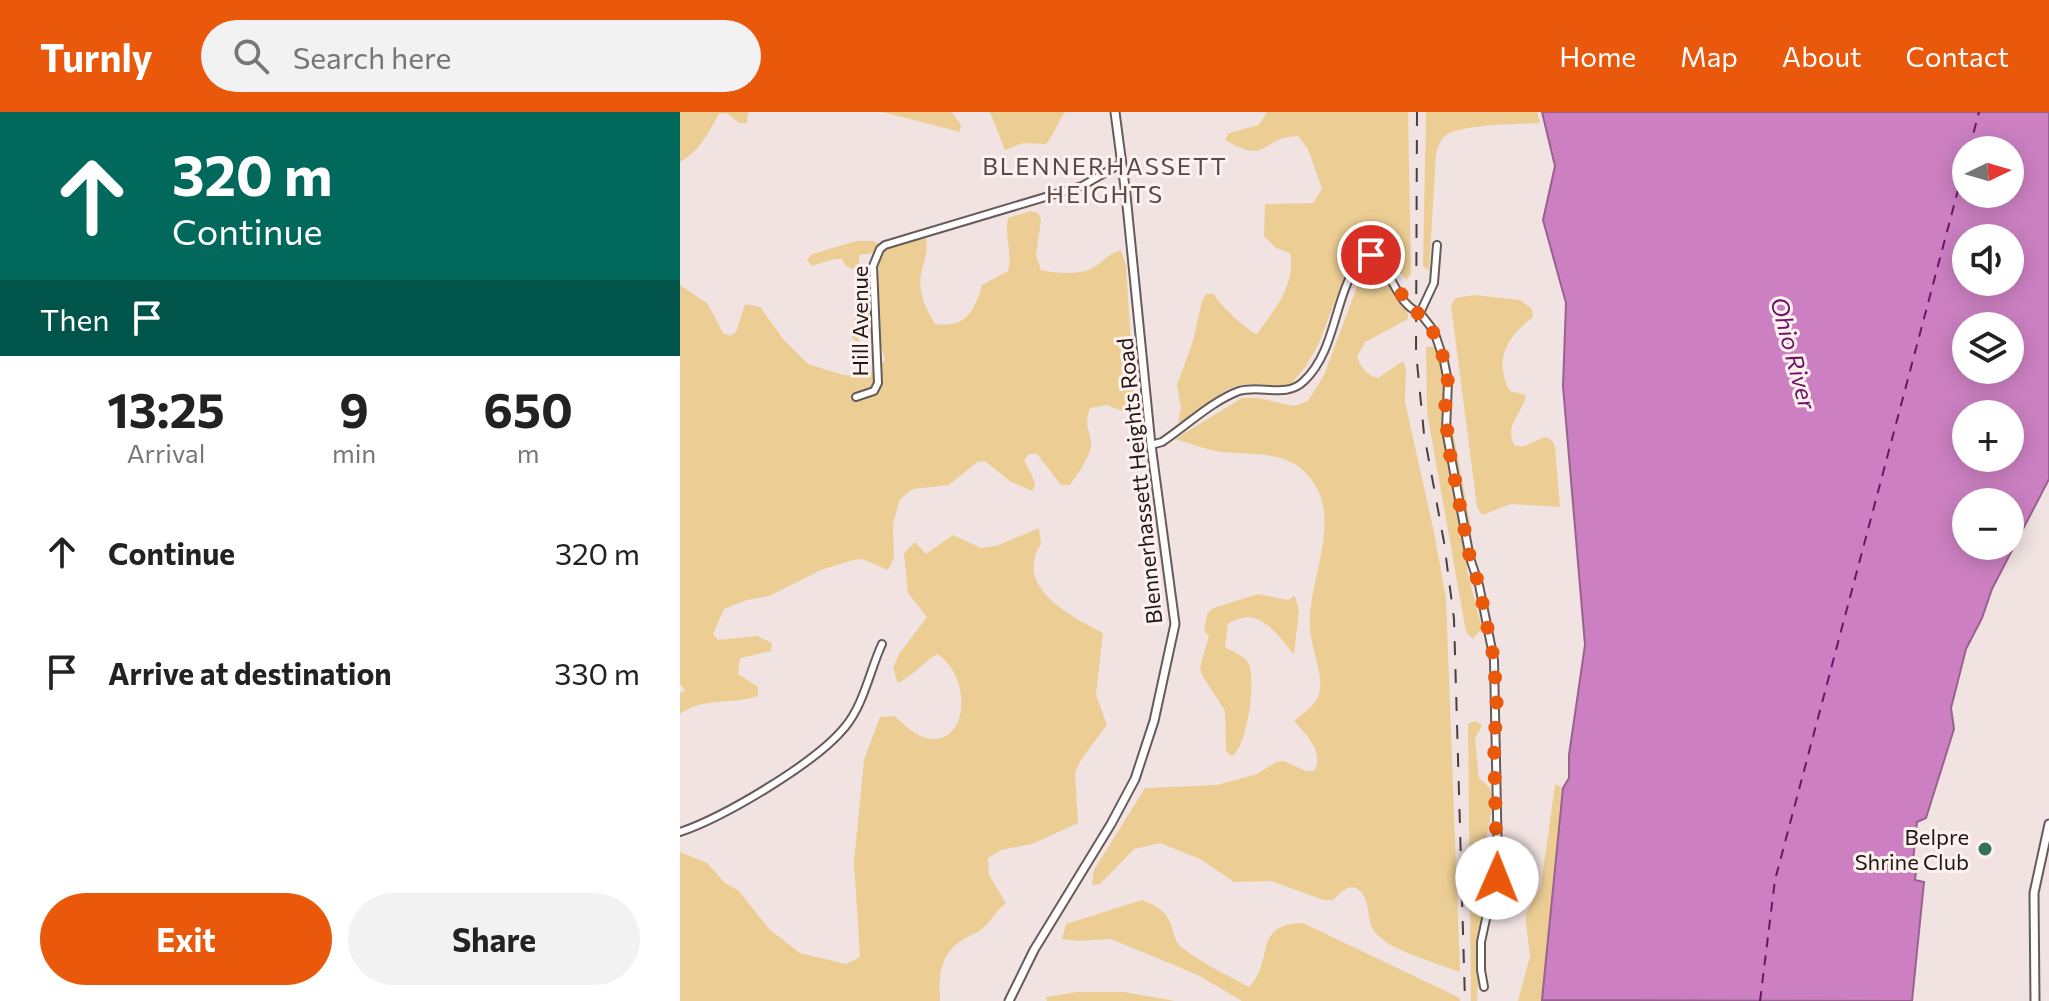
<!DOCTYPE html>
<html lang="en">
<head>
<meta charset="utf-8">
<style>
	:root { --surface:#fff; --page:#f2f2f2; --text:#222; --muted:#767676; --accent:#ea580c }
	body { margin:0; font-family:Commissioner,sans-serif; background:var(--page); color:var(--text); height:100vh; display:flex; flex-direction:column; font-size:30px; white-space:nowrap }
	* { box-sizing:border-box; margin:0 }
	p { font-size:26px; color:var(--muted) }
	.icon { flex:none; width:44px; height:44px; fill:none; stroke:currentColor; stroke-width:2; stroke-linecap:round; stroke-linejoin:round }
	.map { position:relative; flex:1; overflow:hidden }
	.sheet { display:flex; flex-direction:column; background:var(--surface); width:680px }
	.sheet>* { flex:none }
	.hud { background:#00695c; color:#fff; overflow:hidden }
	.needle { width:52px; rotate:85deg }
	.buttons { position:absolute; left:1272px; top:24px; display:grid; gap:16px }
	.buttons a { display:grid; place-items:center; width:72px; height:72px; border-radius:50%; background:var(--surface); box-shadow:0 4px 20px #0003; font-size:40px }
	.pin { position:absolute; display:grid; place-items:center; width:68px; height:68px; color:#fff; margin:-34px; border:4px solid #fff; border-radius:50%; box-shadow:0 2px 8px #0007 }
	.me { position:absolute; width:88px; margin:-44px; rotate:1deg; stroke-linejoin:round; filter:drop-shadow(0 0 6px #0008) }
	.turn { display:flex; align-items:center; gap:28px; height:168px; padding:0 40px; font-size:36px }
	.turn .icon { width:104px; height:104px; stroke-width:2.5 }
	.turn b { display:block; font-size:56px; line-height:68px }
	.then { display:flex; align-items:center; height:76px; padding:0 40px; background:#0003; gap:16px; font-size:30px }
	.eta { display:flex; justify-content:space-evenly; align-items:center; height:136px; text-align:center }
	.eta b { font-size:48px; font-weight:700; line-height:56px }
	.button { display:flex; gap:16px; margin-top:auto; padding:16px 40px }
	.button a { flex:1; height:92px; border-radius:48px; background:var(--accent); color:#fff; font-size:32px; font-weight:700; line-height:92px; text-align:center }
	.button a+a { background:var(--page); color:var(--text) }
	ul { padding:0; list-style:none }
	li { display:flex; align-items:center; gap:24px; height:120px; padding:0 40px }
	li div { flex:1 }
	li b { display:block; font-size:30px }
	li em { font-style:normal }
	header { display:flex; align-items:center; gap:48px; box-sizing:border-box; height:112px; padding:0 40px; background:var(--accent); color:#fff }
	header strong { font-size:38px }
	nav { display:flex; gap:44px; margin-inline-start:auto; font-size:28px }
	.search { width:560px; height:72px; background:var(--page); display:flex; align-items:center; gap:20px; box-sizing:border-box; padding:0 28px; border-radius:44px; color:var(--muted); font-size:30px }
	main { display:flex; flex:1; min-height:0 }
	.map>svg:first-child { display:block }
</style>
</head>
<body>
<header>
<strong>Turnly</strong>
<div class="search"><svg class="icon" aria-label="search" viewBox="0 0 24 24"><circle cx="10" cy="10" r="6"/><path d="M15 15l6 6"/></svg>Search here</div>
<nav><a>Home</a><a>Map</a><a>About</a><a>Contact</a></nav>
</header>
<main>
<section class="sheet">
<div class="hud">
<div class="turn"><svg class="icon" aria-label="ahead" viewBox="0 0 24 24"><path d="M12 20V5M6 11l6-6 6 6"/></svg><div><b>320 m</b>Continue</div></div>
<div class="then">Then<svg class="icon" aria-label="arrive" viewBox="0 0 24 24"><path d="M6 21V4h12l-3 4 3 4H6"/></svg></div>
</div>
<div class="eta">
<div><b>13:25</b><p>Arrival</p></div>
<div><b>9</b><p>min</p></div>
<div><b>650</b><p>m</p></div>
</div>
<ul>
<li><svg class="icon" aria-label="ahead" viewBox="0 0 24 24"><path d="M12 20V5M6 11l6-6 6 6"/></svg><div><b>Continue</b></div><em>320 m</em></li>
<li><svg class="icon" aria-label="arrive" viewBox="0 0 24 24"><path d="M6 21V4h12l-3 4 3 4H6"/></svg><div><b>Arrive at destination</b></div><em>330 m</em></li>
</ul>
<div class="button"><a>Exit</a><a>Share</a></div>
</section>
<div class="map">
<svg width="1369" height="889" viewBox="0 0 1369 889">
	<rect width="100%" height="100%" fill="#f1e3e1"/>
	<path fill="#ecce94" d="M0,0H68L67,11H59L47,1L39,2C28,21 20,39 0,50Z
		M203,0H272L281,13L280,20Z
		M310,0H385C377,10 374,24 366,32L343,31L325,38Z
		M587,0H728L731,161L727,168L717,157L685,135L668,155L639,231L626,254L608,276C590,273 568,268 551,276C531,285 519,305 498,310L501,296L497,273L513,229L522,189L526,182H534C538,191 567,219 577,222C595,197 616,173 610,141L596,136L584,124L585,92L633,91L642,77L628,37L618,24C578,26 590,54 545,28L549,21L579,13Z
		M746,0H857L860,11C841,12 778,12 765,24C760,28 758,35 756,41L749,159L743,154Z
		M350,99L358,101L361,108L356,143L361,158C375,161 394,163 408,158C420,154 428,141 441,138L446,154L454,281L450,297L442,299L427,293L410,296C403,318 411,315 411,333C410,346 397,363 390,373H381L357,342H349L344,348L355,370L353,379L331,370L305,349L297,350L269,373L233,377L220,387L213,412L214,446L208,458L182,447L173,448L141,458L89,484L67,488L44,497L33,522L38,528L77,524L92,531L91,539L60,546L58,562L78,575V584C51,593 23,585 0,602V581L5,578L0,572V173L28,192L43,221L50,224L56,220L65,192L80,195L104,228L128,252L163,263L179,264L194,259L205,248L195,210L187,208L178,230L172,226L179,172L194,168L199,163L198,147L194,141L179,143V151L173,157L166,154L162,147H154L132,154L127,148L132,142L177,129H193L203,134L245,126C250,138 243,150 241,163C238,181 246,197 255,212C285,216 294,201 302,173L328,159C333,140 324,124 328,106Z
		M698,152L727,197L728,207L685,230L677,245C681,255 687,264 698,266L723,249L726,257L725,290L754,420L766,486L780,860C757,851 707,838 694,819C686,808 691,787 679,778C669,770 660,782 653,788H644L591,769L554,770L520,747L480,731L454,737L420,772L412,773L414,758L465,676L537,673L577,662L596,650L604,649L626,659H634C645,640 626,623 614,609C625,600 639,591 640,577C642,557 631,536 630,516C627,465 668,402 624,359C601,337 564,344 536,339C522,336 509,331 495,327L562,286H578L614,294L628,289L644,263L680,167Z
		M795,183L840,188L852,197L853,205C827,225 813,248 830,279L846,283C843,302 824,311 834,333L842,335L865,325L872,328L875,335L880,395L831,392L802,403L797,395L771,193L776,186Z
		M746,235H762L772,314L790,410L787,459L802,516L793,527L786,520L747,300Z
		M359,416L361,432C333,476 391,504 423,521L416,583L427,613L402,646L395,661L398,711L352,732L321,738L308,746L309,763L326,791C317,798 313,806 305,814C298,822 286,824 278,831C259,846 259,867 260,889H0V740L27,751L45,771L59,779L89,817L120,841L166,852L180,845L174,750L184,648L200,605L214,604C222,610 231,620 240,624C288,643 295,566 257,542C242,551 234,563 218,571L213,556L219,542L247,505L228,481L224,441L235,430L246,442L273,423L301,436L316,434Z
		M578,482L608,488L615,484L619,499L614,542C596,521 578,492 548,512L545,535C551,539 562,543 567,549C578,563 567,636 552,644L546,639L545,599L522,563L520,555L529,524L524,519L527,502L533,496Z
		M795,609L802,613L795,627L799,666L810,676L813,692L807,722L797,889H791L788,612Z
		M875,672L883,676L862,889H838L850,844L845,803L861,774Z
		M462,788C504,804 484,822 504,837C523,852 548,863 569,875C595,850 571,812 623,811L780,886V889H562L518,863L431,827L399,829L382,827L386,812Z
		M397,880H444L495,889H367L366,885Z"/>
	<path fill="#cc80c2" stroke="#98618f" stroke-width="2" fill-rule="evenodd" d="M862,0H1369V367L1312,477L1302,506L1286,537L1271,596L1274,617L1246,706L1237,710L1232,759L1236,760L1235,768L1244,770L1232,889L862,888L883,676L889,666V643L905,533L883,274L886,191L863,108L875,54ZM1286,38H1330V82H1286ZM1286,126H1330V170H1286ZM1286,214H1330V258H1286ZM1286,302H1330V346H1286ZM1286,390H1330V434H1286Z"/>
	<g fill="none" stroke-linecap="round" stroke-linejoin="round">
		<path stroke="#6f1368" stroke-width="2" stroke-dasharray="10 8" stroke-linecap="butt" d="M1289,38L1299,0
			M1080,889L1095,768L1286,48"/>
		<defs>
			<path id="minor" d="M757,133L754,171L740,201L754,219L764,249L768,270L766,318L790,446L799,473L814,548L818,751L801,830V858L804,875
				M176,285L194,279L198,271L193,154L200,137L205,133L402,74L442,51
				M471,333L482,330C506,314 532,289 559,279C581,272 606,287 624,269C659,236 653,176 685,143H691C713,157 715,192 740,201
				M0,720C44,705 136,651 165,615C184,592 190,558 202,532"/>
			<path id="tertiary" d="M329,889L354,838L431,712L455,667L474,609L495,512L471,333L446,83L435,0
				M1355,889L1354,781L1369,712"/>
		</defs>
		<use href="#minor" stroke="#675b5a" stroke-width="10"/>
		<use href="#tertiary" stroke="#675b5a" stroke-width="11"/>
		<use href="#minor" stroke="#fff" stroke-width="6"/>
		<use href="#tertiary" stroke="#fff" stroke-width="7"/>
		<path stroke="#474040" stroke-width="2" stroke-dasharray="14 14" stroke-linecap="butt" d="M737,0L736,240L744,322L764,430L774,507L785,889"/>
	</g>
	<g fill="none" stroke-linecap="round" stroke-linejoin="round">
		<path stroke="#ea580c" stroke-width="14" stroke-dasharray="0 25.2" d="M691,143L705,155L728,193L747,209L760,233L764,249L768,270L765,297L769,337L790,446L799,473L814,548L817,598L814,629L817,766"/>
	</g>
	<circle fill="#35715c" stroke="#fff1ee" stroke-width="3" cx="1305" cy="737" r="8"/>
	<g text-anchor="middle" dominant-baseline="central" stroke-width="6" stroke-linejoin="round" paint-order="stroke">
		<g font-size="22" fill="#1e1919" stroke="#fff1ee">
			<text transform="translate(179 209) rotate(-90)">Hill Avenue</text>
			<text transform="translate(459 369) rotate(-96)">Blennerhassett Heights Road</text>
		</g>
		<g font-size="22" fill="#1e1919" stroke="#fff1ee" text-anchor="end">
			<text x="1289" y="724">Belpre<tspan x="1289" dy="25">Shrine Club</tspan></text>
		</g>
		<g font-size="24" letter-spacing="2" fill="#564b49" stroke="#fff1ee">
			<text x="425" y="53">BLENNERHASSETT<tspan x="425" dy="28">HEIGHTS</tspan></text>
		</g>
		<g font-size="24" font-style="italic" fill="#6f1368" stroke="#fff1ee">
			<text transform="translate(1114 241) rotate(75)">Ohio River</text>
		</g>
	</g>
</svg>
<div class="buttons">
<a><svg class="needle" viewBox="-14 -14 28 28"><path d="M0-13l5 13h-10z" fill="#e53935"/><path d="M0 13l5-13h-10z" fill="#767676"/></svg></a>
<a><svg class="icon" aria-label="sound" viewBox="0 0 24 24"><path d="M4 9h4l5-4v14l-5-4H4zM17 9q2 3 0 6"/></svg></a>
<a><svg class="icon" aria-label="layers" viewBox="0 0 24 24"><path d="M12 4l9 5-9 5-9-5zM3 14l9 5 9-5"/></svg></a>
<a>+</a>
<a>−</a>
</div>
<div class="pin" style="left:691px;top:143px;background:#d93025"><svg class="icon" aria-label="arrive" viewBox="0 0 24 24"><path d="M6 21V4h12l-3 4 3 4H6"/></svg></div>
<svg class="me" style="left:817px;top:766px" viewBox="-20 -20 40 40"><circle r="19" fill="#fff"/><path d="M0-13L10 11 0 6-10 11z" fill="#ea580c"/></svg>
</div>
</main>
</body>
</html>
